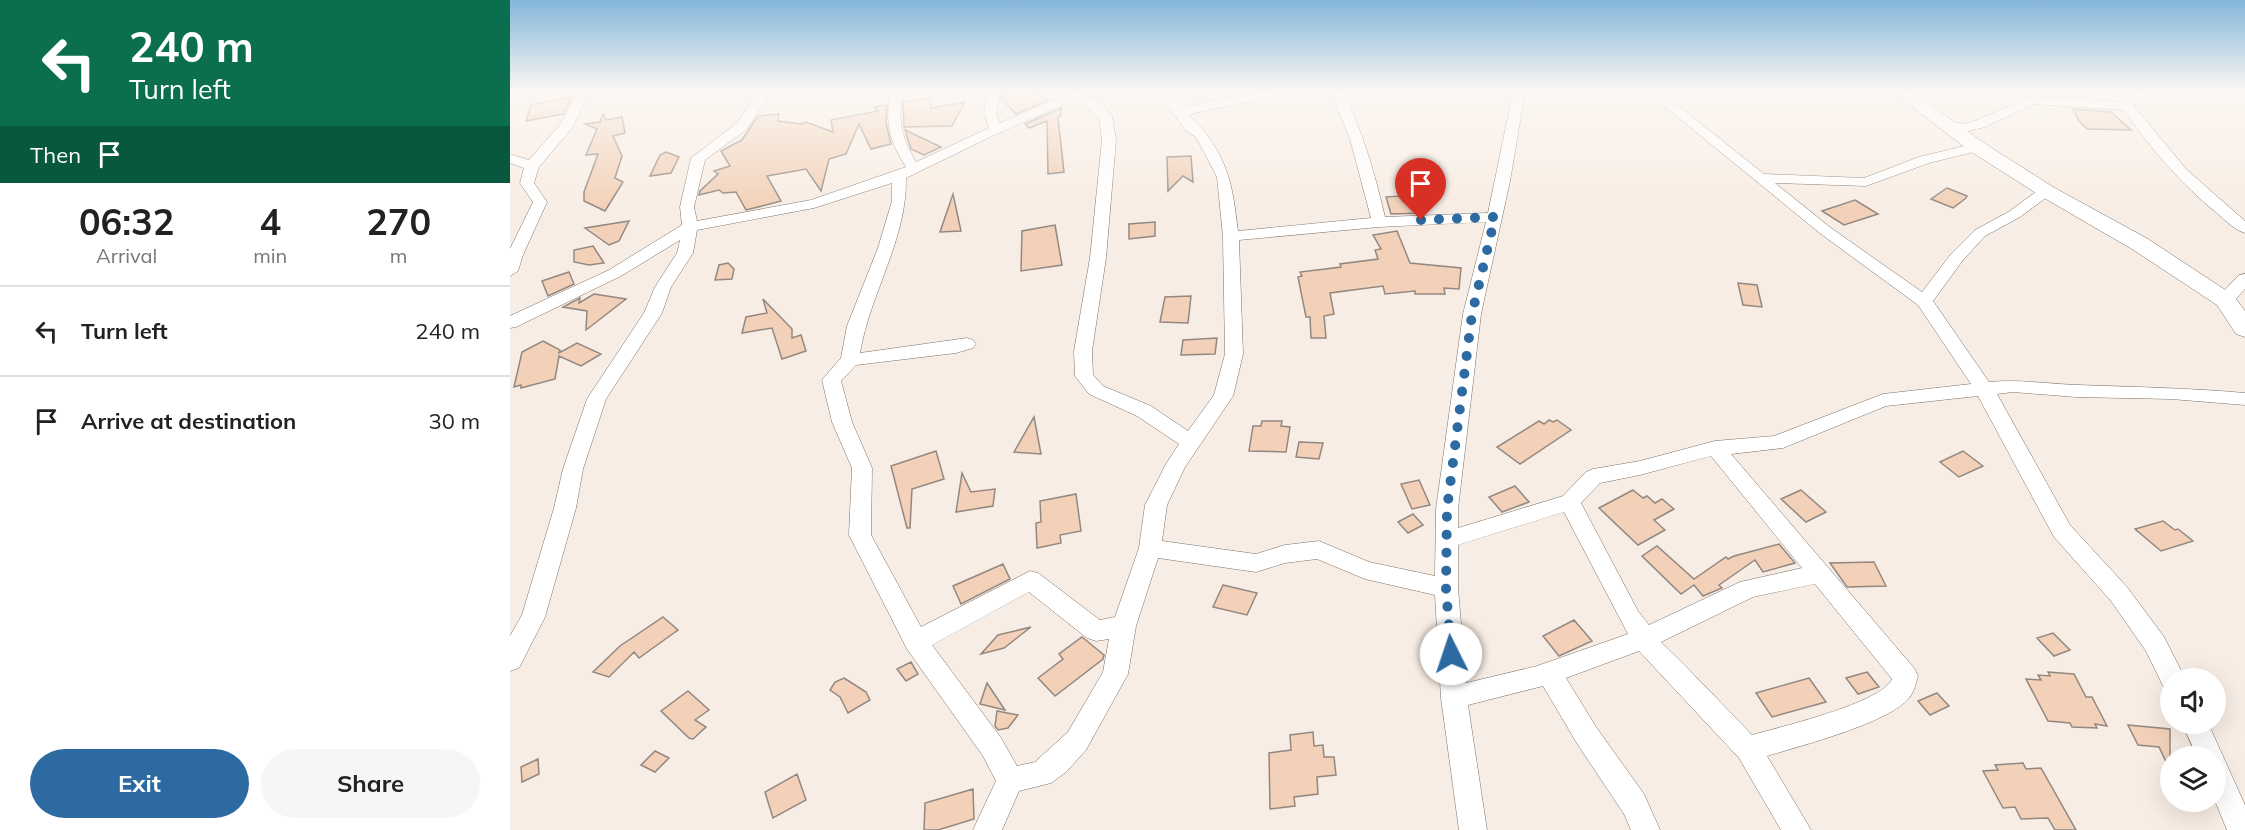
<!DOCTYPE html>
<html lang="en">
<head>
<meta charset="utf-8">
<style>
	:root { --surface:#fff; --page:#f6f6f6; --text:#222; --muted:#767676; --line:#e0e0e0; --accent:#2d6aa1 }
	body { margin:0; font-family:Mulish,sans-serif; background:var(--page); color:var(--text); height:100vh; display:flex; flex-direction:column; font-size:22px; white-space:nowrap }
	* { box-sizing:border-box; margin:0 }
	p { font-size:20px; color:var(--muted) }
	.icon { flex:none; width:33px; height:33px; fill:none; stroke:currentColor; stroke-width:2; stroke-linecap:round; stroke-linejoin:round }
	.map { position:relative; flex:1; overflow:hidden }
	.sheet { display:flex; flex-direction:column; background:var(--surface); width:510px }
	.sheet>* { flex:none }
	.banner { background:#0b6e4f; color:#fff; overflow:hidden }
	.tools { position:absolute; left:1650px; top:668px; display:grid; gap:12px }
	.tools a { display:grid; place-items:center; width:66px; height:66px; border-radius:50%; background:var(--surface); box-shadow:0 6px 24px #0002; font-size:30px }
	.pin { position:absolute; display:grid; place-items:center; width:51px; height:51px; color:#fff; margin:-62px -26px; border-radius:50% 50% 50% 0; rotate:-45deg; box-shadow:0 0 6px #0007 }
	.pin .icon { rotate:45deg }
	.me { position:absolute; width:66px; margin:-33px; rotate:356deg; stroke-linejoin:round; filter:drop-shadow(0 0 4px #0008) }
	.turn { display:flex; align-items:center; gap:21px; height:126px; padding:0 30px; font-size:27px }
	.turn .icon { width:78px; height:78px; stroke-width:2.5 }
	.turn b { display:block; font-size:42px; line-height:51px }
	.then { display:flex; align-items:center; height:57px; padding:0 30px; background:#0003; gap:12px; font-size:22px }
	.eta { display:flex; justify-content:space-evenly; align-items:center; height:102px; text-align:center }
	.eta b { font-size:36px; font-weight:700; line-height:42px }
	.cta { display:flex; gap:12px; margin-top:auto; padding:12px 30px }
	.cta a { flex:1; height:69px; border-radius:36px; background:var(--accent); color:#fff; font-size:24px; font-weight:700; line-height:69px; text-align:center }
	.cta a+a { background:var(--page); color:var(--text) }
	ul { padding:0; list-style:none }
	li { display:flex; align-items:center; gap:18px; height:90px; padding:0 30px; border-top:2px solid var(--line) }
	li div { flex:1 }
	li b { display:block; font-size:22px }
	li em { font-style:normal }
	main { display:flex; flex:1; min-height:0 }
	.map>svg:first-child { display:block }
</style>
</head>
<body>
<main>
<section class="sheet">
<div class="banner">
<div class="turn"><svg class="icon" aria-label="left" viewBox="0 0 24 24"><path d="M17 20v-9H6M10 6l-5 5 5 5"/></svg><div><b>240 m</b>Turn left</div></div>
<div class="then">Then<svg class="icon" aria-label="arrive" viewBox="0 0 24 24"><path d="M6 21V4h12l-3 4 3 4H6"/></svg></div>
</div>
<div class="eta">
<div><b>06:32</b><p>Arrival</p></div>
<div><b>4</b><p>min</p></div>
<div><b>270</b><p>m</p></div>
</div>
<ul>
<li><svg class="icon" aria-label="left" viewBox="0 0 24 24"><path d="M17 20v-9H6M10 6l-5 5 5 5"/></svg><div><b>Turn left</b></div><em>240 m</em></li>
<li><svg class="icon" aria-label="arrive" viewBox="0 0 24 24"><path d="M6 21V4h12l-3 4 3 4H6"/></svg><div><b>Arrive at destination</b></div><em>30 m</em></li>
</ul>
<div class="cta"><a>Exit</a><a>Share</a></div>
</section>
<div class="map">
<svg width="1735" height="830" viewBox="0 0 1735 830">
	<rect width="100%" height="100%" fill="#f8ede4"/>
	<path fill="#f2d1b8" stroke="#938881" stroke-width="1.5" d="M492,92H523L538,100L506,114L491,98Z
		M62,97L53,114L16,121L21,105Z
		M420,98L421,108L455,102L442,126L394,127L393,102Z
		M377,105L376,123L381,144L361,149L349,124L336,154L319,159L311,191L296,169L257,176L271,201L248,207L236,210L226,192L213,193L209,190L189,195L190,191L208,174L204,171L220,166L211,151L232,140L248,116L269,114L268,121L291,124L296,122L323,132L321,120L368,111L364,107Z
		M551,108V116L548,117L554,172L538,174L537,121L519,128L515,124Z
		M1563,109L1601,112L1621,130L1577,129L1569,121Z
		M93,114L96,120L112,117L115,133L103,136L112,156L105,178L113,182L95,211L74,201V192L88,154L76,155L87,129L75,124L90,122Z
		M395,130L431,147L414,155L401,149Z
		M156,152L169,157L161,173L140,176L150,155Z
		M681,156L683,182L673,176L658,191L657,157Z
		M1437,188L1457,196L1456,198L1443,208L1421,199Z
		M443,194L451,231L430,232Z
		M906,195L907,198H911L916,213L881,214L876,197Z
		M1345,200L1368,214L1334,225L1312,211Z
		M119,221L109,241L99,245L75,228Z
		M645,222V236L619,239V224Z
		M545,225L552,265L511,271L512,231Z
		M887,231L900,263L951,268L949,289L934,288L935,294H905V291L875,294L873,286L820,293L824,314L814,316L816,338H801L800,317H796L788,277L792,276L790,272L831,267L830,264L868,259L865,250L871,249L863,235Z
		M83,246L94,263L79,265L64,262V250Z
		M218,263L224,269L222,279L205,280L209,265Z
		M59,272L64,284L38,296L32,281Z
		M1228,283L1247,285L1252,307L1233,305Z
		M84,294L116,299L76,330L77,311L53,307L70,298L69,303Z
		M681,296L678,323L650,322L655,297Z
		M253,299L282,329V338L291,335L296,351L272,359L262,328L232,333L236,317L257,313Z
		M707,338L705,354L671,355L673,340Z
		M33,341L50,350L49,353L67,343L91,354L71,366L49,356L45,379L11,388V385L4,387L12,352Z
		M524,417L531,454L504,452Z
		M1039,420L1043,422L1047,420L1061,430L1010,464L987,447L1029,421L1034,424Z
		M752,421H772L771,426L780,427L776,452L739,451L743,426H751Z
		M789,442L813,443L809,459L786,457Z
		M426,451L434,479L402,489L400,528H397L381,466Z
		M1453,451L1473,466L1449,477L1430,462Z
		M452,473L461,492L485,489L483,506L446,512Z
		M909,480L920,505L902,509L891,484Z
		M1005,486L1019,502L992,512L979,497Z
		M1123,490L1133,498L1137,496L1145,503L1152,499L1164,509L1144,520L1155,530L1128,545L1089,508Z
		M1291,490L1316,512L1296,522L1271,499Z
		M566,494L571,531L550,535L551,543L527,548L526,523L531,522L530,501Z
		M903,514L913,525L898,533L888,522Z
		M1653,521L1665,530L1668,529L1683,541L1651,551L1625,529Z
		M1269,544L1285,563L1253,572L1245,560L1209,585L1212,588L1193,596L1184,585L1171,594L1132,556L1147,546L1184,579L1216,557L1218,559L1224,556Z
		M1364,562L1376,586L1337,587L1320,563Z
		M493,564L500,579L451,604L443,586Z
		M713,585L747,593L737,615L703,607Z
		M153,617L168,630L129,658L124,652L99,677L83,672L110,646Z
		M1064,620L1082,641L1049,656L1033,636Z
		M521,627L494,648L471,654L488,635Z
		M1543,633L1560,650L1544,656L1527,638Z
		M572,637L594,655L593,659L545,696L528,678L553,659L549,654Z
		M401,662L408,674L396,681L387,669Z
		M1357,672L1369,687L1348,694L1336,678Z
		M1538,672L1564,674L1576,697H1582L1597,726L1585,724L1587,728L1562,727L1560,723L1538,721L1516,679L1531,680L1528,675L1540,676Z
		M334,678L356,692L360,700L338,713L330,697L320,690L325,682Z
		M1299,678L1316,702L1262,717L1246,693Z
		M477,683L495,710L470,704Z
		M178,691L199,710L185,720L196,727L183,739L179,738L151,711Z
		M1427,693L1439,706L1420,715L1408,701Z
		M487,711L508,715L498,728L488,730L485,726Z
		M1618,725L1660,729V770L1649,747L1628,745Z
		M803,732L804,746L813,745L814,757H824L826,775L807,777L808,794L784,797L785,806L760,809L759,753L781,750L780,735Z
		M145,751L159,758L145,772L131,765Z
		M28,759L29,774L12,782L11,767Z
		M1513,763L1516,769L1531,768L1566,830H1545L1538,818L1511,819L1505,807L1493,808L1473,771L1488,770L1485,765Z
		M287,774L296,800L263,818L255,792Z
		M463,789L464,819L428,830H414L415,803Z"/>
	<g fill="none" stroke-linecap="round" stroke-linejoin="round">
		<defs>
			<path id="street" d="M68,92H80L62,128L29,167L24,183L37,202L13,255L8,271L0,276V249L23,202L10,183L14,168L0,163V154L19,160L49,126Z
				M248,92H260L237,129L195,160L184,207L187,221L301,200L396,167C380,142 374,122 381,92H393C387,119 392,139 406,162L479,128L474,113L478,92H490L486,113L490,123L561,92H578L576,95L593,105L602,116L606,140L596,258L582,351L583,375L593,386L641,406L678,431L704,395L715,354L713,236L707,177L686,137L676,131L648,92H661L674,107L748,92H773L767,96L679,114C685,123 692,127 697,135C721,168 723,192 728,231L861,218L840,139L821,92H833C853,132 865,174 875,217L978,213L1003,92H1015L1000,181L971,314L948,509V528L1053,496L1076,472L1083,469L1130,461L1205,441L1264,436L1373,394L1461,384L1408,305L1311,234L1137,92H1151L1254,174L1354,178L1409,157L1467,143L1472,144L1474,147L1472,150L1419,163L1356,186L1265,183L1321,228L1412,292L1441,254L1465,230L1500,211L1531,188H1541L1543,191L1541,194L1510,217L1475,236L1453,260L1423,301L1479,382C1509,379 1538,384 1568,385C1624,387 1679,388 1735,393V405L1661,399L1566,397L1503,392L1487,394L1560,525L1617,587L1654,637L1675,678H1660V689L1653,686L1636,651L1601,601L1544,537L1468,396L1376,406L1273,448L1221,454L1404,668L1408,676C1406,683 1404,692 1399,698C1379,723 1290,746 1257,756L1301,830H1271L1229,758L1129,651L1056,678L1086,727L1134,794L1150,830H1121L1114,814L1068,745L1033,686L958,705L977,830H949L931,698L925,595L855,579L807,559L775,563L746,572L648,558L626,626L618,674L576,750L556,772L541,783L509,791L492,830H463L486,781L473,756L397,649L339,535L342,468L322,422L312,380L331,358L337,326L368,248L382,201V183L304,208L187,230L183,253L161,287L152,313L96,399L73,469L66,508L35,617L9,668L0,671V636L12,615L44,508L53,469L77,399L134,313L145,287L167,253L170,240L111,276L6,327L0,328V316L99,270L172,225L170,207L181,158L227,123ZM566,99L589,117L592,140L580,258L564,351L565,376L579,394L627,416L669,444L656,464L635,505L629,548L605,617L590,620L528,573L520,571L411,627L361,535L362,468L342,422L331,381L346,365L446,353L463,348L466,344L463,340L457,338L350,353C360,293 397,240 396,178L480,137ZM976,222L953,314L926,509L925,576L859,562L809,541L775,545L746,554L652,541L657,505L675,467L723,396L733,354L729,240L869,227ZM1201,456L1292,568L1230,582L1139,625L1128,611L1071,503L1090,483L1130,475ZM1054,512L1118,634L1027,666L956,683L948,588V545ZM1305,584L1382,679C1372,703 1270,727 1242,735C1212,704 1182,672 1151,642L1243,597ZM519,592L577,638L586,641L599,639L593,672L558,732L525,762L507,766L491,738L422,645Z
				M1626,92H1641L1624,103V106L1676,169L1735,221V233C1725,230 1716,221 1708,214C1671,184 1641,149 1614,110L1524,104L1475,127L1454,132L1433,128L1431,125L1438,121L1454,124L1465,121L1522,96L1611,102Z
				M1735,274V289L1721,304H1709L1706,300L1709,296L1729,275Z
				M1672,723H1698L1735,805V830H1717L1705,801L1706,756H1687Z"/>
			<path id="secondary" d="M1383,92H1403L1474,143L1543,187L1638,239L1723,295L1735,311V337L1726,334L1707,305L1622,249L1529,195L1460,151Z"/>
		</defs>
		<use href="#street" stroke="#7b7169" stroke-width="1"/>
		<use href="#secondary" stroke="#7b7169" stroke-width="1"/>
		<use href="#street" fill="#fff" fill-rule="evenodd"/>
		<use href="#secondary" fill="#fff" fill-rule="evenodd"/>
	</g>
	<linearGradient id="sky" x2="0" y2="1"><stop stop-color="#84b6da"/><stop offset="0.44" stop-color="#fcf7f3"/><stop offset="1" stop-color="#fcf7f3" stop-opacity="0"/></linearGradient>
	<rect width="1735" height="208" fill="url(#sky)"/>
	<g fill="none" stroke-linecap="round" stroke-linejoin="round">
		<path stroke="#2d6aa1" stroke-width="10" stroke-dasharray="0 18" d="M911,220L985,217L962,314L937,509L936,588L941,654"/>
	</g>
</svg>
<div class="tools">
<a><svg class="icon" aria-label="sound" viewBox="0 0 24 24"><path d="M4 9h4l5-4v14l-5-4H4zM17 9q2 3 0 6"/></svg></a>
<a><svg class="icon" aria-label="layers" viewBox="0 0 24 24"><path d="M12 4l9 5-9 5-9-5zM3 14l9 5 9-5"/></svg></a>
</div>
<div class="pin" style="left:911px;top:220px;background:#d93025"><svg class="icon" aria-label="arrive" viewBox="0 0 24 24"><path d="M6 21V4h12l-3 4 3 4H6"/></svg></div>
<svg class="me" style="left:941px;top:654px" viewBox="-20 -20 40 40"><circle r="19" fill="#fff"/><path d="M0-13L10 11 0 6-10 11z" fill="#2d6aa1"/></svg>
</div>
</main>
</body>
</html>
